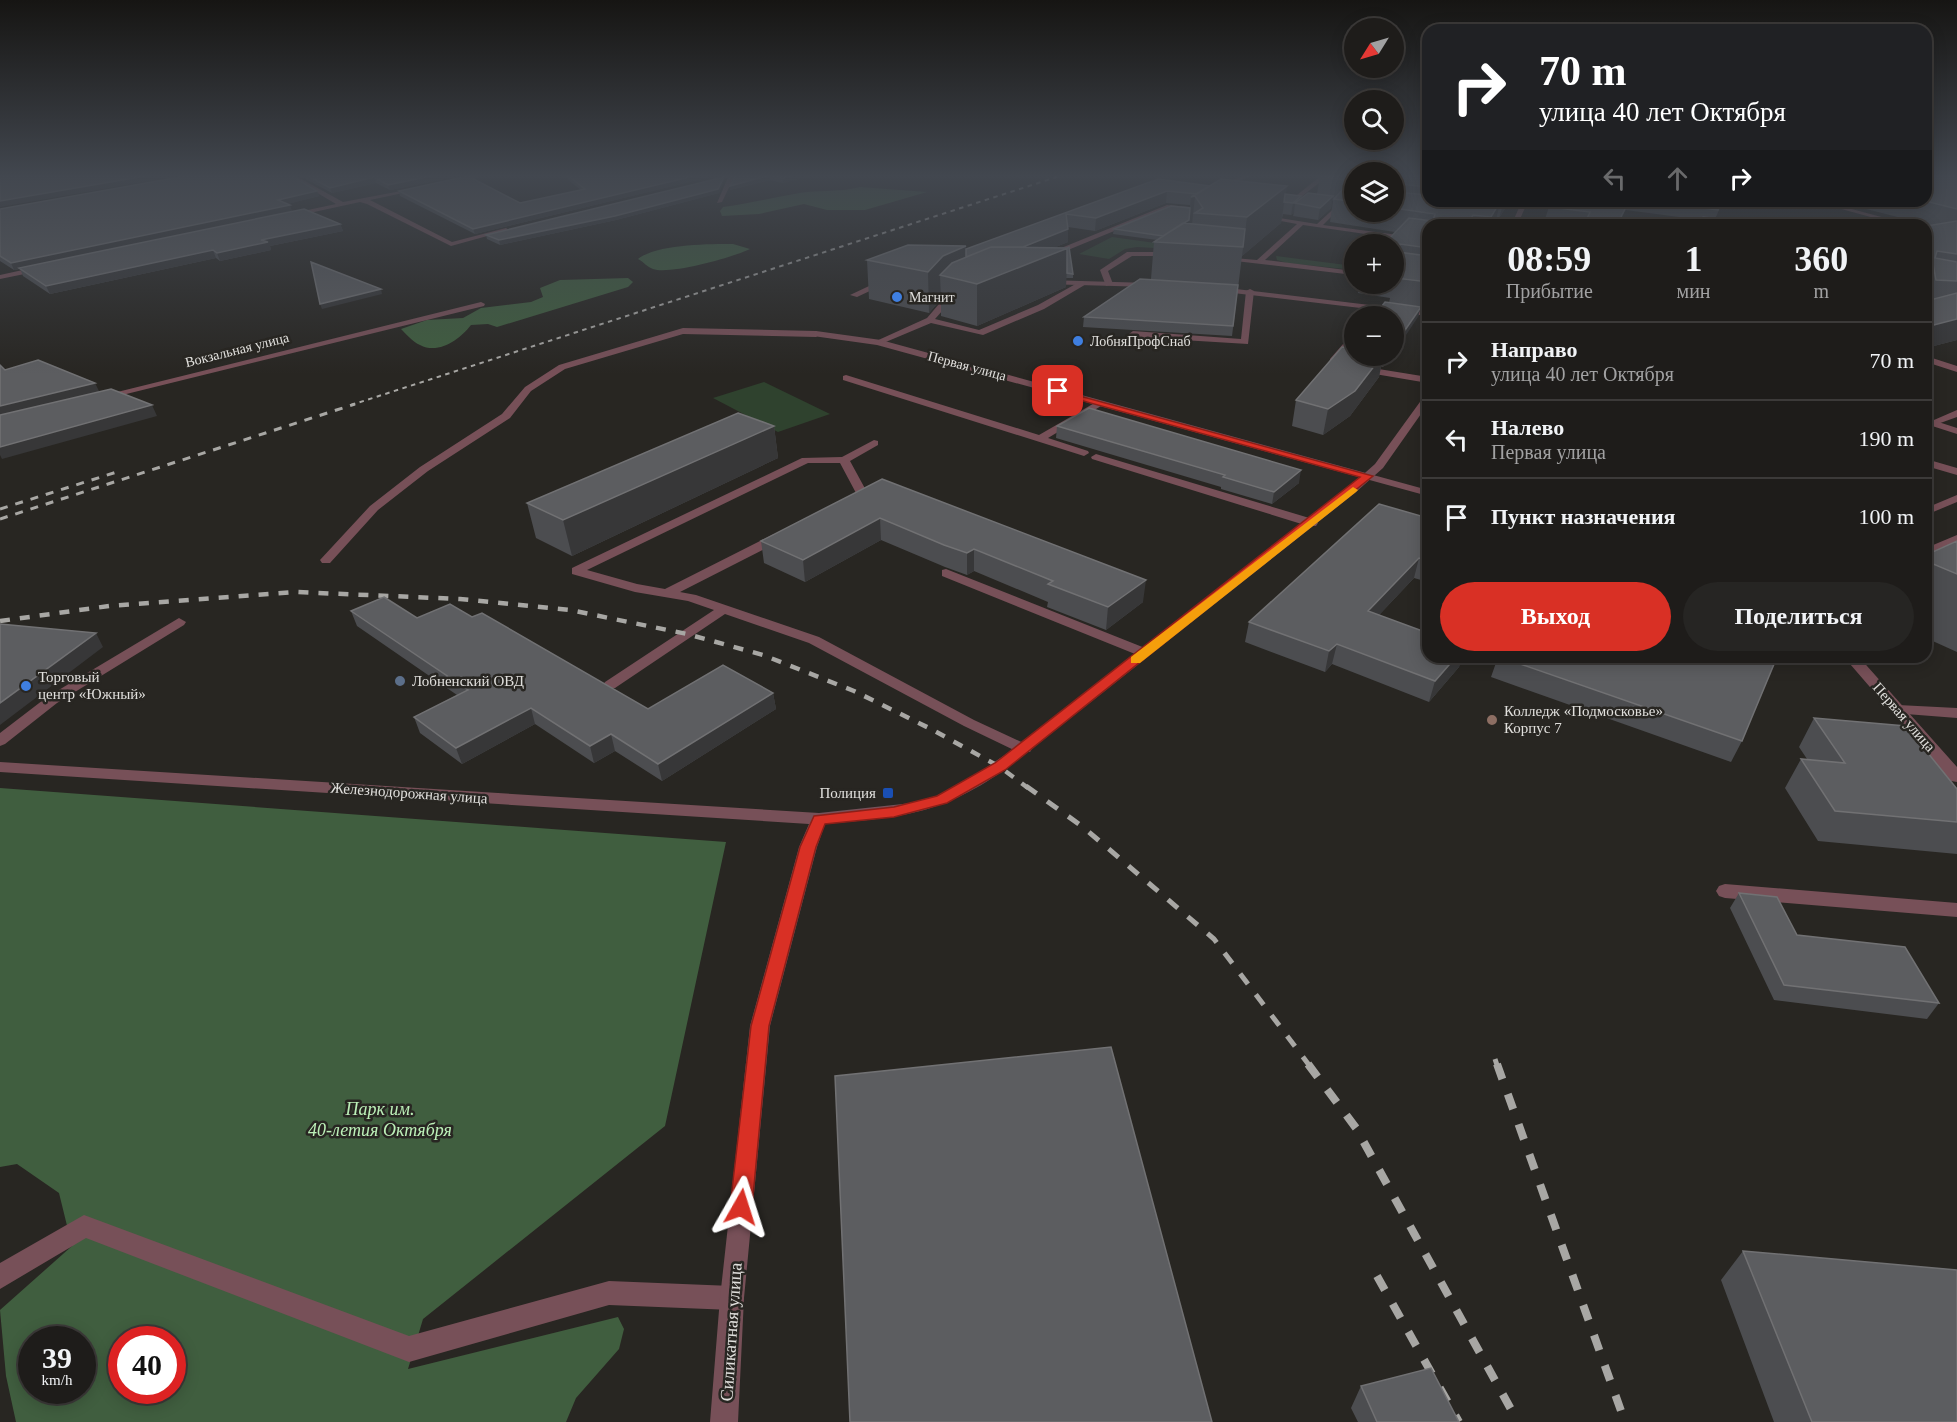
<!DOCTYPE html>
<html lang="ru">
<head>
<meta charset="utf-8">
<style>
	:root { --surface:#1e1c1a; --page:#262523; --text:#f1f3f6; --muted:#a1a1a2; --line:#3c3a39; --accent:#d93025 }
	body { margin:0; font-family:Georgia,serif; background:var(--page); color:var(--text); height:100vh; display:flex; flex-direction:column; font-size:22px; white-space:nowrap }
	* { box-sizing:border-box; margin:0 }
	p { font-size:20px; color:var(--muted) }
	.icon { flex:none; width:33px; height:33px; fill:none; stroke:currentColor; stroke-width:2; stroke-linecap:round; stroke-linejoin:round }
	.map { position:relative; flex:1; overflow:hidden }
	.details { position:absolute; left:1422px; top:219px; width:510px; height:444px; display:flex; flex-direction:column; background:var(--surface); border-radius:18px; box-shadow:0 3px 15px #0003,0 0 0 2px var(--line) }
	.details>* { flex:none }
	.hud { position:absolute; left:1422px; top:24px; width:510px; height:183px; border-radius:18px; box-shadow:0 3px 15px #0003,0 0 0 2px var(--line); background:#202124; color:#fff; overflow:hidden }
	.needle { width:39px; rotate:233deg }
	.controls { position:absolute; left:1344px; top:18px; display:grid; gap:12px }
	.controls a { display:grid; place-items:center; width:60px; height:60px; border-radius:50%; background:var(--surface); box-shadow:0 3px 15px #0003,0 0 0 2px var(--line); font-size:30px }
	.speed { position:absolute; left:18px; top:1326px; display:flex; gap:12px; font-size:30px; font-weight:700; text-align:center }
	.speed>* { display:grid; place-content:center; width:78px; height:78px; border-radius:50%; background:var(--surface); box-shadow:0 3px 15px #0003,0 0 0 2px var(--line); line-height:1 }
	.speed small { font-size:15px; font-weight:400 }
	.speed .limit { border:9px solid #d22; background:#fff; color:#111 }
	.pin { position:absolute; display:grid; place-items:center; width:51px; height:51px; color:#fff; margin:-26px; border-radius:12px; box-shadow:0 3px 9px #0006 }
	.me { position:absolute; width:66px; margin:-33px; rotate:6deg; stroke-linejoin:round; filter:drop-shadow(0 0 4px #0008) }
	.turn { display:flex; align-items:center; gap:21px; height:126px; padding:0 18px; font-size:27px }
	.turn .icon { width:78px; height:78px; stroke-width:2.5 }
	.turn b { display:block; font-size:42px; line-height:51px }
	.lanes { display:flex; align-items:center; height:57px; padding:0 18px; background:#0003; justify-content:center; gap:30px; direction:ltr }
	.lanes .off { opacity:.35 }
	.eta { display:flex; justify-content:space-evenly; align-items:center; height:102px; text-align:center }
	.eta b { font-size:36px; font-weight:800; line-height:42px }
	.button { display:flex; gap:12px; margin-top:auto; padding:12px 18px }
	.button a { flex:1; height:69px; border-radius:36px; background:var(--accent); color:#fff; font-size:24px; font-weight:800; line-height:69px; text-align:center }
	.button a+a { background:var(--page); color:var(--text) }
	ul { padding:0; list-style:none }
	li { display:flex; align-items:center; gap:18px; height:78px; padding:0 18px; border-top:2px solid var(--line) }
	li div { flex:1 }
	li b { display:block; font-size:22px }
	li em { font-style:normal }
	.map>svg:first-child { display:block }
</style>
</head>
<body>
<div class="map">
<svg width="1957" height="1422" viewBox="0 0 1957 1422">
	<rect width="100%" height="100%" fill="#282622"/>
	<path fill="#2f422e" d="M1112,237L1177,246L1172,249L1137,247L1125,249L1109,259L1079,254Z
		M1276,256L1354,266V270L1287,263L1277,260Z
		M764,382L830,414L778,432L713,398Z"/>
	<path fill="#405e3f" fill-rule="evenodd" d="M860,187L927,192L865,210H827L804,204L759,214L722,216L720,211L723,207C747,204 770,198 794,194C816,189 838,193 860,187Z
		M733,244L750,249C734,257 670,275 653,269C647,267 644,262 638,259C657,244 708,244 733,244Z
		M628,278L633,282L628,287L497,327L488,324L471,325C460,339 439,355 420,345C413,342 406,334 401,329L427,320L463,318L481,308L531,302L543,297L540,288L560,280Z
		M0,788L726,842L665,1126L423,1319L408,1369L618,1317L624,1329L619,1349L576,1398L566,1422H16L6,1376L0,1310L72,1246L59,1193L17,1164L0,1167ZM32,1340H82V1390H32ZM122,1340H172V1390H122Z"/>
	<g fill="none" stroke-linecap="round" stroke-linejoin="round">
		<path fill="#775058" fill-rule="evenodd" d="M729,175H735L722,202L717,203Z
			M1245,175H1253L1219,189L1214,188Z
			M1322,175H1329L1296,201H1292V199Z
			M1812,201H1822L1911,225H1900Z
			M1340,203L1342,206L1323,225L1428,239V243L1303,225L1265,260L1354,271V275L1218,259L1222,257L1257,260L1297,224L1260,217V215L1317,224Z
			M1167,205L1212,209L1209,211L1170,208L1051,257L1044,255Z
			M1127,252H1172L1176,254L1172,256H1132L1108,271L1113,284L1106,286L1100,270Z
			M884,279L891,281L857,297L850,295Z
			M1081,281L1088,283L1044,309L983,335L931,323L881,344L874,342L927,318L945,297L955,295L959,297L951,301L935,319L979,330L1038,305Z
			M1250,289L1254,291L1248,344L1133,337L1129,334L1133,331L1241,339L1246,291Z
			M683,328L816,331L820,334L816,337L683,334L565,369L531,391L510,418L428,471L378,510L330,563H322L320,560L370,506L420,467L502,414L525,387L559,365Z
			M1351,335H1354V342L1336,363H1330V359Z
			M1926,356L1957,366V372L1926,362Z
			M1360,366L1428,377V383L1357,371V367Z
			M846,375L1039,435L1098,401L1106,403L1048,438L1088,451L1089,453L1084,456L843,380V376Z
			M1957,410V417L1932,426L1927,423Z
			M874,440L878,441V445L850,461L868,494L852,503H844L842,501L856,493L840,463H808L587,570L637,584L665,589L774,534H782V540L680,592L696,595L819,637L974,720L1030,746L1032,749L1030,752H1018L964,726L809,643L725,614L615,688H605L603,685L605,682L714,610L688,601L635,592L572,574V568L802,458L842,457Z
			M1096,454L1316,520L1318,523L1316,526H1308L1092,459L1091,457Z
			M1926,459L1957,468V475L1926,466Z
			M1957,495V502L1926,515V508Z
			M946,569L1150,650L1152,653L1145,657L1140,656L942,576V570Z
			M179,618L186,622L184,625L57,703L5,744L0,746V733L47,697Z
			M1898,705L1957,708V718L1893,713L1891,710Z
			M1725,884L1957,903V917L1725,898L1719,896L1716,891L1719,886Z
			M84,1215L409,1336L609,1281L732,1286L741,1289L744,1298L741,1307L732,1310L609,1305L409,1362L86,1238L0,1289V1263Z"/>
		<path fill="#775058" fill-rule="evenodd" d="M287,175H294L343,202L422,187V189L370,200L452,242L506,228L509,230L451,246L367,204L360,202L291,217L289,214L336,204Z
			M474,175H485L452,183L449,181Z
			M727,175H737L704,184L701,182Z
			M1522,201H1528L1520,219L1522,223L1530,225H1501L1473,221L1476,219L1515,222L1514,219Z
			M41,266L44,270L0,279V275Z
			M1046,280L1150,283L1154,285L1150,287L1043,284Z
			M1219,287L1428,312V316L1216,291L1215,289Z
			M481,302L485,304L484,306L102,400L97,397Z
			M816,331L881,340L1428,490V496L877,345L813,336L812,334Z
			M1957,535V544L1926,557V548Z
			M1844,657H1859L1957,767V782L1951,781Z"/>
		<path fill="#775058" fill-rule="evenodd" d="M1428,394V404L1383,468L1356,492L1010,766C943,814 905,817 825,824L817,847L770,1026L744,1298L738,1422H710L720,1298L750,1026L799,847L809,824L0,772V762L819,813L912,803L936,796L968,780L1018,746L1348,488L1375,464L1425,395Z
			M1926,418L1957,428V434L1926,424Z"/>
		<path stroke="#a8a7a4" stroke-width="2" stroke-dasharray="4.5 4.5" stroke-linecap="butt" d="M351,405L1063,175"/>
		<path stroke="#a8a7a4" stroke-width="3" stroke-dasharray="8 8" stroke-linecap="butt" d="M0,509L120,471
			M0,519L355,404"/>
		<path stroke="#a8a7a4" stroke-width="4.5" stroke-dasharray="10 10" stroke-linecap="butt" d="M0,621L109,606L296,592L460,599L570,610L687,634L763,655L854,691L931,729L1000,767L1028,788"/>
		<path stroke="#a8a7a4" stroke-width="5" stroke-dasharray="13 13" stroke-linecap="butt" d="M1026,786L1083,827L1214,939L1309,1065
			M1495,1059L1497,1065"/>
		<path stroke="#a8a7a4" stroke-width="8" stroke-dasharray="16 16" stroke-linecap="butt" d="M1308,1064L1356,1128L1518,1422
			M1497,1064L1625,1422
			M1377,1276L1459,1422"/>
	</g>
	<path fill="#4c4d50" d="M298,175H459V176L390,190L376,183L332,193Z
		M562,175H718L475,234L400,196L399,191L520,203L581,190Z
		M736,175H813L783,183L770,180L730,190V186Z
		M1354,175V212H1394V175H1428V201H1508L1506,207L1499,218H1496L1495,225H1428V303L1424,309H1420L1418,317L1389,303L1390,298L1358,293L1360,284H1394V244L1395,232L1330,222L1333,201L1332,200L1331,208L1318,220L1293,216L1294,213L1291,215L1283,214L1281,223L1242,256L1232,336L1083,327L1084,317L1151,279L1154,242L1157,240L1113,234L1114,229L1190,208V205L1166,203L1095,231L1068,227V242L1053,248L1073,274V278H1066V287L977,326L941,316V299L929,313L869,299L867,260L966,249L1158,179L1210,186H1287L1285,194L1300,199L1317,194L1320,176Z
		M1957,175V340L1926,348V226L1929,225L1835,201H1926Z
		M724,180L719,193L616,220L500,245L487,239L486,235Z
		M317,191L319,196L287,204L292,211L129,245L340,224L343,231L270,246L271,250L220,261L216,258L50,294L23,276L20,269L14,270L0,261V209Z
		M1553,201H1723L1715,219L1702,220L1626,210L1585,224L1545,219L1549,207Z
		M1349,348L1392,356L1383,367H1381L1379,377L1350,416L1323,435L1292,426L1296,400Z
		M774,426L778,458L572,556L536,538L527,503Z
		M1057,426L1299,483L1272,504L1221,489V487L1056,438Z
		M882,479L1143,602L1106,630L1047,607L1048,602L974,571L967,575L945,567L881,540L805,582L764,563L761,541Z
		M1428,518V582L1414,578L1379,615L1428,657H1462L1459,667L1429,702L1332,664L1325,672L1245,642L1249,622Z
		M1957,541V652L1926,638V555Z
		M351,611L417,618L472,617L648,709L773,693L776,709L662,781L615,751L594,763L535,724L462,764L420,733L414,717L457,695L357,626Z
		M1498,657H1777L1742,741L1731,762L1491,677Z
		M1814,718L1957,789V854L1818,841L1785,788L1801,759H1807L1799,747Z
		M1739,893L1797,935L1939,1003L1927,1019L1774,1000L1730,908Z
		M1743,1251L1957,1422H1774L1721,1280Z
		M1361,1386L1459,1422H1358L1351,1408Z"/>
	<path fill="#373738" d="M151,175H184L0,207V201Z
		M436,175H459V176L390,190L388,185Z
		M698,175H718L475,234L473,229Z
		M770,175V180L730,190V186Z
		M795,175H813L783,183V178Z
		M374,177L376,183L332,193L330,188Z
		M724,177V180L719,193L616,220L500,245L499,240Z
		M1399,184L1394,207V188Z
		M1287,186L1281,223L1242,256L1247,217Z
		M317,191L319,196L280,206L278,200Z
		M1167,191L1166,203L1095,231L1096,218Z
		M1195,196L1191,234H1169L1189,220L1191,197Z
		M1301,196L1300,204L1295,203L1294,213L1291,215L1293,203Z
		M1333,196L1331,208L1318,220L1320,208Z
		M1504,201H1508L1506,207L1499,218Z
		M1629,201L1619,225H1617Z
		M1500,202L1495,225H1489L1491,217Z
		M290,205L292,211L14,270L11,263Z
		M1473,215L1471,225H1467Z
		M340,224L343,231L270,246L271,250L220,261L217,253L261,240Z
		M1068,229V242L985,276V263Z
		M966,246V282L940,275L941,299L929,313L928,272L943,256Z
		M1068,248L1066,287L977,326V284Z
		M213,250L216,258L50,294L46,286Z
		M381,289L382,294L322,309L320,304Z
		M1428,291V303L1424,309Z
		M1421,307L1418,317L1394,353V346Z
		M1957,319V340L1926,348V327Z
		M1382,356H1383L1379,377L1350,416L1323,435L1328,409Z
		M1386,357V356H1392L1383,367Z
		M95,383L100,393L0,418V406Z
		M152,405L157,416L2,459L0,455V447Z
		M774,426L778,458L572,556L563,520Z
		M1301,470L1299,483L1272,504L1274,492Z
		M880,518L881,540L805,582L803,560Z
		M974,549V571L967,575V553Z
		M1419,558L1414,578L1363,632L1368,611Z
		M1146,580L1143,602L1106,630L1108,607Z
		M96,633L103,647L0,725V703Z
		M1337,644L1332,664L1325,672L1329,651Z
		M1456,657H1462L1459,667L1429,702L1435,681Z
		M773,693L776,709L662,781L658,764Z
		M531,708L535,724L462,764L456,748Z
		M611,734L615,751L594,763L590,746Z"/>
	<path fill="#5c5d60" stroke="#717173" stroke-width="1.5" d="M0,175H151L0,201Z
		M191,175H290L317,191L278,200L290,205L11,263L0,256V209Z
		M306,175H436L388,185L374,177L330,188Z
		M567,175H698L473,229L399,191L468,176L520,203L585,189Z
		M736,175H795L783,178L770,175L730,186Z
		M1322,175H1354V181L1320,176Z
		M1394,175H1428V187L1399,184L1394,188L1395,192L1428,195V201H1486L1500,202L1491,217L1473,215L1467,225H1428V248L1400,244L1398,252L1428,256V282L1395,278L1399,272L1394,271V244H1384L1409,218L1433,221L1435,214L1394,208Z
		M1926,175H1957V209L1925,201Z
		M724,177L718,189L615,216L499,240L486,235Z
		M1158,179L1210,186L1197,194L1167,191L1096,218L1066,214L1068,229L1023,247H991L966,257V249Z
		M1221,179L1287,186L1247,217L1195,213L1203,208L1195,196L1191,197Z
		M1345,187L1354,188V202L1334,199Z
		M1308,193L1333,196L1320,208L1295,203Z
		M1285,194L1301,196L1293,203L1284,202Z
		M1553,201H1629L1617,225H1584L1590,212L1549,207Z
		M1654,201H1722L1718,210Z
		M1171,206L1190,208L1189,220L1163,236L1114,229Z
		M304,209L340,224L261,240L268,242L217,253L213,250L46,286L19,268Z
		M1703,217L1762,225H1700Z
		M1957,221V254L1937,251L1935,258L1957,262V281L1936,280L1926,226Z
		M1183,223L1245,229L1243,247L1154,242Z
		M908,245L966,246L943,256L928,272L867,260Z
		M991,247L1068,248L977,284L940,275L952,263Z
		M1069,247L1073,274L1067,273V248Z
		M311,262L381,289L320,304Z
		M1140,279L1238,285L1233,326L1084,317Z
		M1957,293V319L1926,327V301Z
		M1385,302L1421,307L1394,346V316H1374Z
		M1354,341V349L1349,348Z
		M1342,347L1354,349V356H1382L1355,391L1328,409L1296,400Z
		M38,360L95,383L0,406V365L5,370Z
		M111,389L152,405L0,447V415Z
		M1089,408L1301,470L1274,492L1223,477L1225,475L1057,426Z
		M738,413L774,426L563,520L527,503Z
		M882,479L1146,580L1108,607L1048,584L1053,581L974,549L967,553L944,545L880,518L803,560L761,541Z
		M1379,504L1428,518V561L1419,558L1368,611L1428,633V657H1456L1435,681L1337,644L1329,651L1249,622Z
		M1957,541V574L1926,561V555Z
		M384,597L417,618L450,604L472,617L482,613L648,709L723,665L773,693L658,764L611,734L590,746L531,708L456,748L414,717L468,690L351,611Z
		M0,624L96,633L0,703Z
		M1500,657H1777L1742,741Z
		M1814,718L1906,726L1957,789V822L1835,811L1801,759L1845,763Z
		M1739,893L1777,897L1797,935L1905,947L1939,1003L1784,985Z
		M1111,1047L1212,1422H850L835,1076Z
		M1743,1251L1957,1270V1422H1812Z
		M1431,1368L1459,1422H1377L1361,1386Z"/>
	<linearGradient id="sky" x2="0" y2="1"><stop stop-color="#161513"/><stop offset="0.47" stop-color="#42474f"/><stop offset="1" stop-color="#42474f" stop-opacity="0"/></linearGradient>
	<rect width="1957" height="374" fill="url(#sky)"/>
	<path fill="#d93025" stroke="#8d1f18" stroke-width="1.5" d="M1054,389L1373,476L1005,770L947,803L894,817L825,824L816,847L769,1026L752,1207L749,1214L741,1217L734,1214L730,1207L751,1026L800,847L814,816L894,807L937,796L995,763L1360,477L1054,393Z"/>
	<path fill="#f59e0b" d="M1353,487L1358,490L1356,492L1140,663H1131V657Z"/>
	<g fill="#3f7fe0" stroke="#282622" stroke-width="2">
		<circle cx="897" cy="297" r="6"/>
		<circle cx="1078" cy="341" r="6"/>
		<circle cx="26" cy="686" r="6"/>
	</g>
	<circle fill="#5c6f8a" stroke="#282622" stroke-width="2" cx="400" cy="681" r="6"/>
	<circle fill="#8d6e63" stroke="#282622" stroke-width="2" cx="1492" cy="720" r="6"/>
	<rect fill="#1a4fb4" stroke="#282622" stroke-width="2" x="882" y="787" width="12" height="12" rx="3"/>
	<g text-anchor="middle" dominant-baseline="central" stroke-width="5" stroke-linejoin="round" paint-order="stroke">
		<g font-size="14" fill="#e0dfdc" stroke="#282622" text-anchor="start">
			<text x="909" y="297">Магнит</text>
			<text x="1090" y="341">ЛобняПрофСнаб</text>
		</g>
		<g font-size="14" fill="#e0dfdc" stroke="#282622">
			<text transform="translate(237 350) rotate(-14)">Вокзальная улица</text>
			<text transform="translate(967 366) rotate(15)">Первая улица</text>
		</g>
		<g font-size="15" fill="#e0dfdc" stroke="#282622" text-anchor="start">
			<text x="38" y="677">Торговый<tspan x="38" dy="17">центр «Южный»</tspan></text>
			<text x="412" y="681">Лобненский ОВД</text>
			<text x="1504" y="711">Колледж «Подмосковье»<tspan x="1504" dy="17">Корпус 7</tspan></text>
			<text x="876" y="793" text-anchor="end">Полиция</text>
		</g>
		<g font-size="15" fill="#e0dfdc" stroke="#282622">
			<text transform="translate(1904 717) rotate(49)">Первая улица</text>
			<text transform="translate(409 793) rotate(4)">Железнодорожная улица</text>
		</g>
		<g font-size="18" font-style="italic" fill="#bcf0b8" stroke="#282622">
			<text x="380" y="1109">Парк им.<tspan x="380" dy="21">40-летия Октября</tspan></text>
		</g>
		<g font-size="18" fill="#e0dfdc" stroke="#282622">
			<text transform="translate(731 1332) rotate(-86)">Силикатная улица</text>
		</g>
	</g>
</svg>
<div class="controls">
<a><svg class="needle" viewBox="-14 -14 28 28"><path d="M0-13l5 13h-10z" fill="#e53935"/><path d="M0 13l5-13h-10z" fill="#a1a1a2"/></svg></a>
<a><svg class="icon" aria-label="search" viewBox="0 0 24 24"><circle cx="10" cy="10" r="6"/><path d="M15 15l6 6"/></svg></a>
<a><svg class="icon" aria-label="layers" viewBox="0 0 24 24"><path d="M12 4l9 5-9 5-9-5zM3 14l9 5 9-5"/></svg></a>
<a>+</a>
<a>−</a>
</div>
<div class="speed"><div>39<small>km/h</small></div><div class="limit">40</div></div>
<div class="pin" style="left:1058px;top:391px;background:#d93025"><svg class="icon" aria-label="arrive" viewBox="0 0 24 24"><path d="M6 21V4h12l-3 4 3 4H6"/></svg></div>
<svg class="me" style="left:741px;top:1207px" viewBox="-20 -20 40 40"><path d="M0-17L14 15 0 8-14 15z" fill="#d93025" stroke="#fff" stroke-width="4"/></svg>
<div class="hud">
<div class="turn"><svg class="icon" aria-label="right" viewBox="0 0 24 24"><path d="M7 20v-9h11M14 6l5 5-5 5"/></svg><div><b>70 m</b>улица 40 лет Октября</div></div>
<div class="lanes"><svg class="icon off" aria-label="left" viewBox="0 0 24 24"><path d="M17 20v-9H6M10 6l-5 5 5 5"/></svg><svg class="icon off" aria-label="ahead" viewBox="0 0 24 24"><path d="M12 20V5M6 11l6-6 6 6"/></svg><svg class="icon" aria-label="right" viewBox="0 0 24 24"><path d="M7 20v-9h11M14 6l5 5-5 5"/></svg></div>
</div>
<section class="details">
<div class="eta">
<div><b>08:59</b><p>Прибытие</p></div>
<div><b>1</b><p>мин</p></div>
<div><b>360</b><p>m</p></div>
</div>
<ul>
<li><svg class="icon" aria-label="right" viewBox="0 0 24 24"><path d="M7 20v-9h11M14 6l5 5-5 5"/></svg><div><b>Направо</b><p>улица 40 лет Октября</p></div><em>70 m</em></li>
<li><svg class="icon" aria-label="left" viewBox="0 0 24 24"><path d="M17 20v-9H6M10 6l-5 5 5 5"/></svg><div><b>Налево</b><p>Первая улица</p></div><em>190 m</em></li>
<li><svg class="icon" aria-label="arrive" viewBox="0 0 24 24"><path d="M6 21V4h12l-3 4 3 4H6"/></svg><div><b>Пункт назначения</b></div><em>100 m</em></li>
</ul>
<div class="button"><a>Выход</a><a>Поделиться</a></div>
</section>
</div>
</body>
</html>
